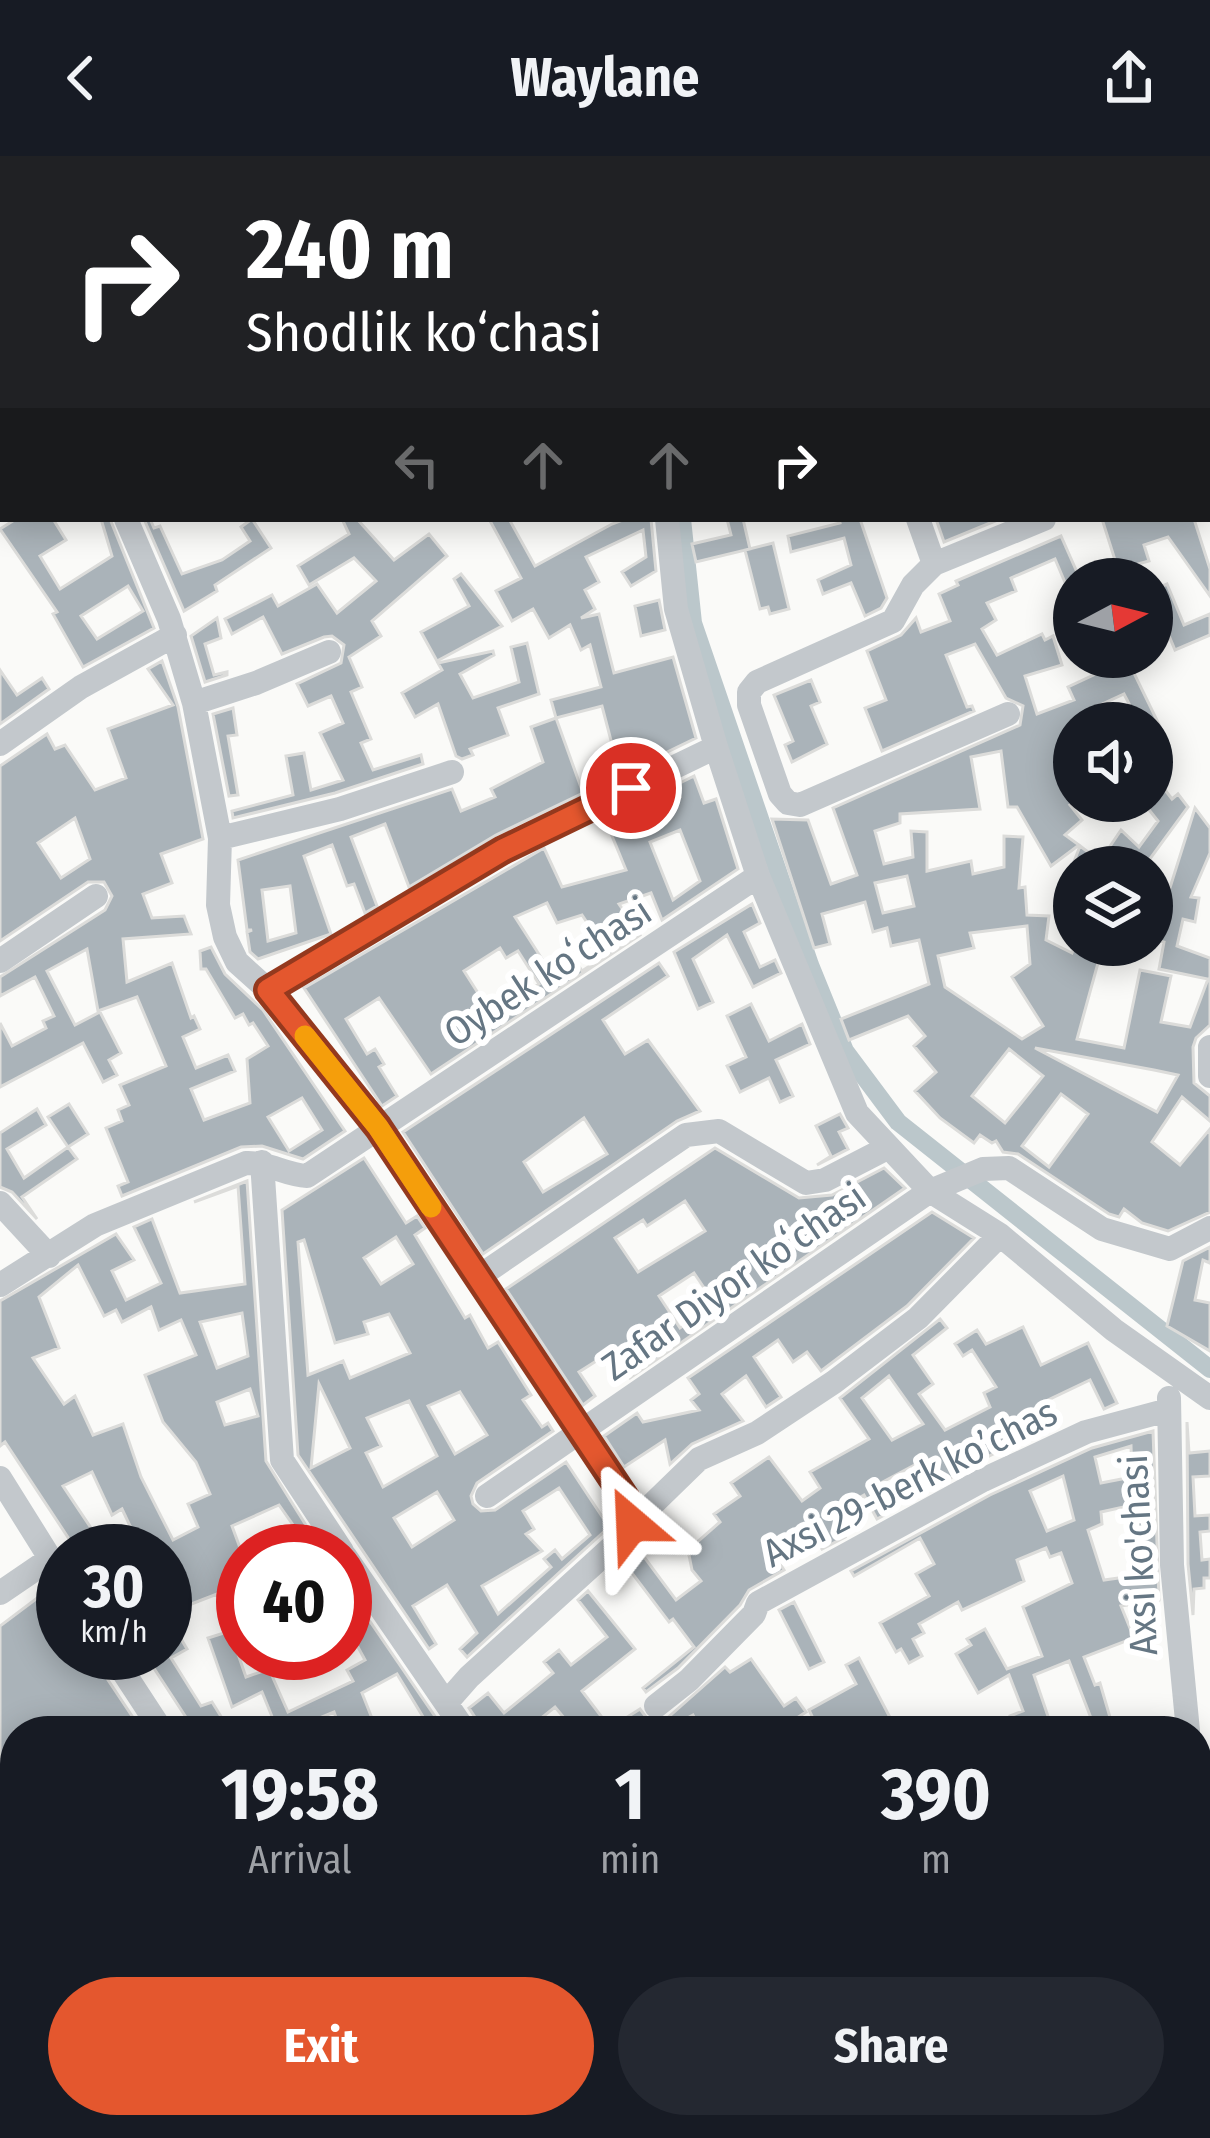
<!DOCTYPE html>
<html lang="en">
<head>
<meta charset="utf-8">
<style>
	:root { --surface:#171b24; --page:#242831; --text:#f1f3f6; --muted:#9ea1a6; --accent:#e4572e }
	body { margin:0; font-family:"Fira Sans Condensed",sans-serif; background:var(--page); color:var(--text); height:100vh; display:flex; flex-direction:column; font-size:45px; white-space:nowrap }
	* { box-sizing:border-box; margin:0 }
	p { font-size:39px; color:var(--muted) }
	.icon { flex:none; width:66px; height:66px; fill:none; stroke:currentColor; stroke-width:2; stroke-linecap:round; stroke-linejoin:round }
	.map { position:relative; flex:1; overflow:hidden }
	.panel { position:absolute; left:0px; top:1560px; width:1212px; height:423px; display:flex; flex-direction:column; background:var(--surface); border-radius:48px 48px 0 0; box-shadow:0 6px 30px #0003 }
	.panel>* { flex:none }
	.top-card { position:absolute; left:0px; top:0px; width:1212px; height:366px; box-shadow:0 6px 30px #0003; background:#202124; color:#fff; overflow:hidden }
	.needle { width:78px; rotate:83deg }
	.fabs { position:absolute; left:1053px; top:402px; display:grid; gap:24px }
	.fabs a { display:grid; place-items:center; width:120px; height:120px; border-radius:50%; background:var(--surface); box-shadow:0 6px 30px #0003; font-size:60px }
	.speed { position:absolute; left:36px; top:1368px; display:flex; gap:24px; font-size:60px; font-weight:700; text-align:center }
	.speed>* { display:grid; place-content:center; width:156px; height:156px; border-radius:50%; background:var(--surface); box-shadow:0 6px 30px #0003; line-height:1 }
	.speed small { font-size:30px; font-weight:400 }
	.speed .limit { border:18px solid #d22; background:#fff; color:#111 }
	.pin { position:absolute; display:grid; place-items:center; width:102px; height:102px; color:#fff; margin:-51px; border:6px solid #fff; border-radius:50%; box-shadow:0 3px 12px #0007 }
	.me { position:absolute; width:132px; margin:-66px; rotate:334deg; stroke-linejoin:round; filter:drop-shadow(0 0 9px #0008) }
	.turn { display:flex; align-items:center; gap:42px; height:252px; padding:0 48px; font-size:54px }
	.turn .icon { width:156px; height:156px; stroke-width:2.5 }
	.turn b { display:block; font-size:84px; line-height:102px }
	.lanes { display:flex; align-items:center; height:114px; padding:0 48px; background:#0003; justify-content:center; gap:60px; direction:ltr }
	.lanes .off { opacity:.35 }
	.eta { display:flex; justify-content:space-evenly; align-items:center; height:204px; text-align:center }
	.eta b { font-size:72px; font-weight:700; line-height:84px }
	.action { display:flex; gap:24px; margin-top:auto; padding:24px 48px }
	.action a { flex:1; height:138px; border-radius:72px; background:var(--accent); color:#fff; font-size:48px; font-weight:700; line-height:138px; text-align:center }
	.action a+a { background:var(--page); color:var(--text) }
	header { display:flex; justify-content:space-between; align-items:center; height:156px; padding:0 48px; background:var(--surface); font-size:54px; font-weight:700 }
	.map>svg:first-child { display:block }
</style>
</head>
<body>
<header><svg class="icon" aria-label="back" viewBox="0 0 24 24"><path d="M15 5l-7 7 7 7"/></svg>Waylane<svg class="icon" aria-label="share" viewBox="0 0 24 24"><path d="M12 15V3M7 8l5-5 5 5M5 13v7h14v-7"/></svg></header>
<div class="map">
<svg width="1210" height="1982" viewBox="0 0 1210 1982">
	<rect width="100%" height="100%" fill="#fafaf8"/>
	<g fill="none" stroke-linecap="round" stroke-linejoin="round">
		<path stroke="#bbc7cb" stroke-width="18" d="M553,0L555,3
			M682,363L693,467L810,809L845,895L898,966L1210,1213"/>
	</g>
	<path fill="#aab3b9" stroke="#dcdcda" stroke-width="3" fill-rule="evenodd" d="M16,363H53L66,384L40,400L60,433L112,400L101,363H110L154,472L83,511L53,458L57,456L0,373ZM128,430L143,455L97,483L81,460Z
		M144,363H150L154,372L160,370L182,418L222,404L250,385L241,371L252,363L271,392L215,429L217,435L184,455Z
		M342,363H357L394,404L429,378L447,400L372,465L381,480L349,501L362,531L351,536L371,583L361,587L373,614L421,599L423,608L335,637L233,662L232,655L293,639L286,600L304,597L311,634L343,624L320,577L343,567L331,540L308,550L297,528L341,507L344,489L332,480L324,481L282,498L263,461L232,478L225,463L272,439L278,450L317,428L337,457L376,425L354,402L309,429L298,410L349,378Z
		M489,363H509L535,410L612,368L625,363H651L656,415L631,430L622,416L646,401L643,374L586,401L599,426L585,434L595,453L581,462L599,458L614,517L673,501L696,582L620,619L602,550L556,562L551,544L601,531L590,489L581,494L570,469L549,482L533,453L512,465L496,435L521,422Z
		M727,363H743L750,393L696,406L692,388L731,379Z
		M839,363H860L887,442L881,452L865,460L851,427L823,438L818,424L851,409L844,382L791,396L788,380L840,367Z
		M936,363H1000L944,386Z
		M1102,363H1194L1210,413V440L1168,381L1144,389L1149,405L1134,409L1138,423H1121Z
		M1061,380L1080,423L1067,431L1055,403L1011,422L1016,435L987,447L996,464L982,473L997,499L1042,478L1045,484L1053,480L1062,509L1025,520L1037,558L1074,544L1068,531L1102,515L1095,501H1121L1129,517L1133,515L1169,589L1152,598V567H1139L1124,538L1096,551L1104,567H1074V647L1070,649L1082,664L1065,679L1079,689L1051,710L1017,651H1008L1001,595L971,601L980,653L900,658V667L875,675L884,708L913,701L911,675L927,676V715L971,705L973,718L1004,711V680L1023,681L1019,732L1025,731L1027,759L1049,760L1046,784L1072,797L1075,789H1103L1077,883L1124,892L1140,814L1171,820L1161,866L1190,871L1208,823L1159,813L1164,786L1152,783L1157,750L1152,749V730L1169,735L1195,652L1210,672V697L1191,741L1199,742L1195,766L1183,763L1177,790L1210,802V869L1196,882L1193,891L1194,927L1210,940V965L1182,941L1152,986L1180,1009L1210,973V1056L1168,1075L1142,1067L1124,1053L1119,1061L1109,1058L1018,998L1003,996L996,985L992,987L980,979L974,987L940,962L915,935L936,916L914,890L925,880L908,860L849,884L841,863L929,828L919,784L891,790L887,772L873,776L865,746L822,758L830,788L814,792L772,663L808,664L831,728L857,719L833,652L1020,569L1023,550L1006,542L975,488L946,499L967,551L972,550L974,555L882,595L865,552L886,544L867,495L901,479L916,462L921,476L950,465L939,438L958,429L956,425ZM907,720L914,750L883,757L875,727ZM1027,770L1030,808L1012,821L1043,870L1022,883L945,831L938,800L974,792L970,777ZM1035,892L1154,914L1178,919L1157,956ZM1009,893L1043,920L1005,967L972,940ZM1061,938L1088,958L1049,1011L1022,990Z
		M773,387L789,453L770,458L768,451L760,453L745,394Z
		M461,418L502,470L437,505L421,476L469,450L454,423Z
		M1167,428L1184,469L1210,458V479L1175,494L1152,439V434Z
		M659,444L665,474L641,480L635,450Z
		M217,462L221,482L205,488L214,519L227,516V519L205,526L191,480Z
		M527,487L539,538L498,552L508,579L470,593L473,599L462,603L456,600L438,548L415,561L402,537L442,514L438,507L493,495L494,499L460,518L473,542L519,526L511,491Z
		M162,505L178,551L203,683L161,698L172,727L143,738L152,762L184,760L191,778L123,783L127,826L172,807L191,862L194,860L200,873L183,881L196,912L228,899L235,915L191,933L204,964L250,947L247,903L268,890L253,867L249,869L243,858L235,862L206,813H201L200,795L211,791L225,818L263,854L345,975L303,1003L262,990L241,991L122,1040L118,1030L128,1026L106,972L122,965L118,954L129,949L120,929L166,910L137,841L98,855L87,793L47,815L75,869L100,856L121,897L109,904L117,919L103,926L83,887L0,931V867L12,890L46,872L43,865L54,860L35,821L0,840V821L105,754L112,740L104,726H88L0,785V610L47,578L55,593L65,589L95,634L126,622L108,573L173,549L148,513ZM75,662L90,703L61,722L38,687ZM302,942L322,974L289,995L268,961Z
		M0,514L17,539L42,522L49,533L0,568Z
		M811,524L820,546L811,550L827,588L792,606L785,589L793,585L774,539Z
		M233,552L237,579L228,580L238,639L229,640L213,558Z
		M556,562L583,637L496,679L409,731L385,668L351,681L377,750L365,757L354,728L347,730L332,689L304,700L331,778L258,803L250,796L247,776L252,774H247L238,704L452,633L461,655L495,641L491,633L543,606L531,571ZM290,730L296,777L268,785L262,734Z
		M1152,617L1172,643L1178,638L1188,651L1144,711H1072L1080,690L1100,705L1121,674L1139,691L1158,665L1142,645H1152Z
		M694,620L704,647L716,643L738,713L662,764L651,737L619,748L640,779L431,918L379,842L346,863L367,898L375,893L384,908L379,911L397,940L382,950L304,832L544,692L562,731L626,714L605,663L636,648L639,656L680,641L676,629ZM680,674L700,725L673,744L650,686ZM547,747L557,767L582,759L608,798L582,815L574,802L551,817L515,761ZM500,792L506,802L518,795L539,828L492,859L464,815Z
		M752,748L760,767L744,776L760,811L775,804L781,817L753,831L727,779L693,803L713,846L698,853L674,796Z
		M659,807L668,820L603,864L625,898L648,884L700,955L677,965L483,1098L403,976ZM584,962L607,998L543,1036L524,1006Z
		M751,848L769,885L802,868L810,888L776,904L793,940L780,946L769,922L740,936L727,910L746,901L727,860Z
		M69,948L88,978L68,991L48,961Z
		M37,953L46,969L7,993L24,1022L68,991L77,1003L22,1041L37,1063L12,1036L0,1031V977Z
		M840,958L848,972L839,976L848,993L817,1009L831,1000L816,970Z
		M715,992L799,1042L832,1039L884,1012L905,1032L630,1222L612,1195L579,1216L595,1240L583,1249L506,1133ZM685,1045L705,1075L638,1116L615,1082L643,1064L647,1070ZM694,1117L715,1148L680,1172L659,1140Z
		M364,1002L406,1067L417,1060L425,1072L415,1079L465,1162L470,1159L488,1192L498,1186L531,1239L523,1244L542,1271L548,1267L553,1275L477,1327L471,1340L473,1348L481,1355L495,1354L566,1306L609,1371L467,1501L460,1493L477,1477L447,1429L413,1450L436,1488L429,1493L298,1299L282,1054ZM396,1081L413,1108L381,1128L364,1102ZM304,1084L335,1187L368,1178L364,1166L389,1158L410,1197L350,1222L343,1205L308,1219L298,1086ZM319,1228L350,1292L311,1312ZM460,1236L487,1279L455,1298L428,1250ZM409,1245L437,1300L383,1331L366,1297L381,1290L367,1262ZM559,1332L590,1379L562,1403L555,1394L544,1403L551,1411L498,1458L482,1430L542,1395L526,1378L534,1373L523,1355ZM437,1336L454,1364L412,1391L394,1362Z
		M247,1025L266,1305L322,1395H252L298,1376L279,1349L232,1370L243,1400V1434L219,1443L217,1438L176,1454L165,1426V1395H142L122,1353L112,1359L92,1316L63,1330L91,1372L85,1376L98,1395H77L5,1286L0,1290V1145L116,1078L134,1104L112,1115L126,1144L161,1127L134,1071L152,1063L180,1137L245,1128L238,1030L194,1046ZM78,1109L104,1160L116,1154L122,1166L151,1151L159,1174L181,1164L196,1199L145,1219L163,1266L196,1306L210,1338L188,1348L198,1371L173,1384L141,1321L123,1268L93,1279L75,1240L64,1248L33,1202L59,1192L39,1141ZM242,1157L248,1200L217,1212L200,1166ZM250,1233L258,1260L225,1269L217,1246Z
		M932,1056L974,1082L907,1150L821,1215L807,1196L793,1206L778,1184L754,1201L781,1241L766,1251L746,1220L722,1238L743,1265L692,1288L670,1308L665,1284L624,1311L604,1280L637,1257L643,1266L699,1254L691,1244L699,1238L688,1222Z
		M1210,1091V1107L1203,1104L1195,1144L1210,1147V1195L1167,1170L1183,1105Z
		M940,1163L947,1172L913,1199L933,1228L919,1238L945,1274L990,1251L984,1237L996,1231L972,1194L963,1200L955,1188L977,1174L986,1188L1023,1171L1041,1209L1088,1187L1117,1247L1104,1253L1090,1224L1046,1245L1056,1267L971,1309L935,1332L922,1305L877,1329L892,1355L877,1363L864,1339L832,1357L845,1381L822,1393L813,1378L775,1400L784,1414L749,1434L740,1449L678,1512L646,1536L643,1532L694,1491L673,1463L669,1466L622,1404L636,1390L676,1444L701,1425L692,1414L688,1394L720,1366L714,1358L740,1340L731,1327L769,1301L802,1345L820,1332L810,1316L869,1283L840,1242ZM889,1220L923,1268L892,1284L862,1242Z
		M1187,1266L1189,1297L1210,1295V1320L1193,1321L1195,1360L1210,1359V1375L1200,1376L1202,1404L1210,1403V1422H1204V1432L1194,1433L1193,1459L1188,1408Z
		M1153,1275L1159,1444L1121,1450L1134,1482L1084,1501L1095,1529L1100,1527L1114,1575H1096L1069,1505L1034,1519L1053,1575H1013L1010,1560L1023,1555L1009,1519L978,1537L956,1498L971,1489L967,1483L985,1473L1007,1513L1042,1500L1023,1451L1072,1427L1061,1397L1050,1401L1046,1392L1017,1404L1024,1425L962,1454L958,1446L919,1468L924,1477L913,1483L922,1500L909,1507L901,1493L896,1496L880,1467L929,1440L916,1418L934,1408L920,1382L854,1420L851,1415L990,1339L1092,1292ZM1131,1290L1132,1321L1101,1327L1095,1301ZM1063,1320L1074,1364L1047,1375L1030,1335ZM1137,1348L1140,1419L1104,1424L1088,1374L1102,1368L1101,1356Z
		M345,1429L445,1575H438L432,1566L428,1569L397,1518L362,1537L377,1575H341L334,1556L288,1575H248L273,1563L262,1536L232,1551L208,1482L230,1475L246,1521L269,1513L288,1556L353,1525L347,1514L365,1504L352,1480L345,1484Z
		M48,1434L63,1456V1497H90L142,1575H117L113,1569L103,1575H15V1635L8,1639L0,1637V1470Z
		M588,1435L635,1493L582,1535L610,1572L640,1553L649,1565L665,1564L725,1511L730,1516L751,1503L784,1550L796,1542L806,1556L777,1575H755L751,1568L740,1575H701L693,1559L663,1575H575L555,1551L525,1575H484L469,1552L488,1537L504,1557L553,1517L544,1506L559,1494L571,1509L607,1481L578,1444Z
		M794,1446L824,1506L809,1513L779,1454Z
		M165,1456L187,1493L171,1502L201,1550L212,1546L230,1575H195L144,1497H165Z
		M859,1502L897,1575H819L809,1554L856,1528L846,1509Z
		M15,1848V1933L4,1940L15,1959V1968H20L29,1982H0V1858Z
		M182,1968H315L294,1982H188Z
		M427,1968H534L514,1982H437Z
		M654,1968H814L822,1982H633Z
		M895,1968H1045L1052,1982H902Z"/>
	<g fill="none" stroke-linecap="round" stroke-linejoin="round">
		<path stroke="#c3c8cc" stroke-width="24" d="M529,0L531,3
			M835,0V3
			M0,3L5,0
			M500,3L504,0
			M1209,60H1210
			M0,98L3,103
			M1209,195H1210
			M0,305L3,303
			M126,363L169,463L194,547L220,682L218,749L225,781L237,806L268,834L378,971L628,1346L632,1368L620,1384L469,1521L447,1546
			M667,363L676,453L716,591L758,720L857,957L930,1035L1000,1079L1114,1174L1210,1242
			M918,363L934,408
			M194,547L256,527L329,496
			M1008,558L800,649L788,647L780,638L749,549V536L757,526L893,465L913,429L934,408L1044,363
			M0,588L81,531L175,479
			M220,682L340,653L452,616
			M0,805L96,740
			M268,834L503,694L716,591
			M1210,891V920
			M262,1006L282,1304L342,1395
			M0,1047L49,1100
			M477,1122L686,979L719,975L806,1027L825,1024L887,992
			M0,1129L95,1069L246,1007C268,1006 285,1019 307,1020L758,720
			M1169,1242L1172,1409L1188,1575
			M0,1322L63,1423
			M487,1340L930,1035L983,1013L1009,1012L1102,1073L1170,1093L1210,1072
			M632,1368L699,1303L757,1277L834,1226L918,1162L1000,1079
			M345,1400L465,1575
			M0,1437L50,1403
			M111,1497L162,1575
			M656,1550L689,1524L754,1458L758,1447L983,1324L1086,1276L1168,1254
			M0,1653L15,1675
			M1197,1656L1210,1764
			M0,1786L15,1778
			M162,1968L172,1982
			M377,1968L387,1982
			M325,1982L347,1968
			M1175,1982L1210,1970"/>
	</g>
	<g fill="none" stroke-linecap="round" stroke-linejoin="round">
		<defs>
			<path id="route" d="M631,632L503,694L268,834L378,971L628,1346L632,1368"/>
		</defs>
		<use href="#route" stroke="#94391e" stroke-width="30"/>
		<use href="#route" stroke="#e4572e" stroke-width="21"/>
		<path stroke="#f59e0b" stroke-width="21" d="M305,880L378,971L431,1051"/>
	</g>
	<g text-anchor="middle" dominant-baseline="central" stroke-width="12" stroke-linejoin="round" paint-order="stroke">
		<g font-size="39" fill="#657683" stroke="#fff">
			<text transform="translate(548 816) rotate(-33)">Oybek koʻchasi</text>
			<text transform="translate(734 1126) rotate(-35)">Zafar Diyor koʻchasi</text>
			<text transform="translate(910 1327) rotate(-27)">Аxsi 29-berk koʼchas</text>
			<text transform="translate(1139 1399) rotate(-93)">Axsi ko'chasi</text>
		</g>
	</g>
</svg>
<div class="fabs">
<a><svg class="needle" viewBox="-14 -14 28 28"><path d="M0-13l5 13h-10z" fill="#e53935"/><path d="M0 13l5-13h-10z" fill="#9ea1a6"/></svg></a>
<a><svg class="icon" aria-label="sound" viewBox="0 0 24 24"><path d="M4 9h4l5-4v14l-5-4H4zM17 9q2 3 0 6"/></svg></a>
<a><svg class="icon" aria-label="layers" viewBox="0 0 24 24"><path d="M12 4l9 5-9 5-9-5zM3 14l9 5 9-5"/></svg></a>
</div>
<div class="speed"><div>30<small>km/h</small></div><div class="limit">40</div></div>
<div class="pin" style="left:631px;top:632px;background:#d93025"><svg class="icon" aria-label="arrive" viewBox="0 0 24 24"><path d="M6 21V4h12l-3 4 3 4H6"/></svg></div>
<svg class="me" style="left:632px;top:1368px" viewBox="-20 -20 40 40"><path d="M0-17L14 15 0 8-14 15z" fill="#e4572e" stroke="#fff" stroke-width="4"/></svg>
<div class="top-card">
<div class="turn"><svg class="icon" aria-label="right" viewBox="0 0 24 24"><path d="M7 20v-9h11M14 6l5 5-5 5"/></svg><div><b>240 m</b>Shodlik ko‘chasi</div></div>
<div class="lanes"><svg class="icon off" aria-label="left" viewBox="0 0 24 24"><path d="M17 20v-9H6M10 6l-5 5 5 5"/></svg><svg class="icon off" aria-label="ahead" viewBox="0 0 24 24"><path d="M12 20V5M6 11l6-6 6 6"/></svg><svg class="icon off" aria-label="ahead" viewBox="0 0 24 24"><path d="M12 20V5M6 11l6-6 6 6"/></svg><svg class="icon" aria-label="right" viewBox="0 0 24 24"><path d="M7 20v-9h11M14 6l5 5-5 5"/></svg></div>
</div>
<section class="panel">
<div class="eta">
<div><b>19:58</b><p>Arrival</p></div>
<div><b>1</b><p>min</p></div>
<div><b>390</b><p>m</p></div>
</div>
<div class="action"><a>Exit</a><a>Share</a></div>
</section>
</div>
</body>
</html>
